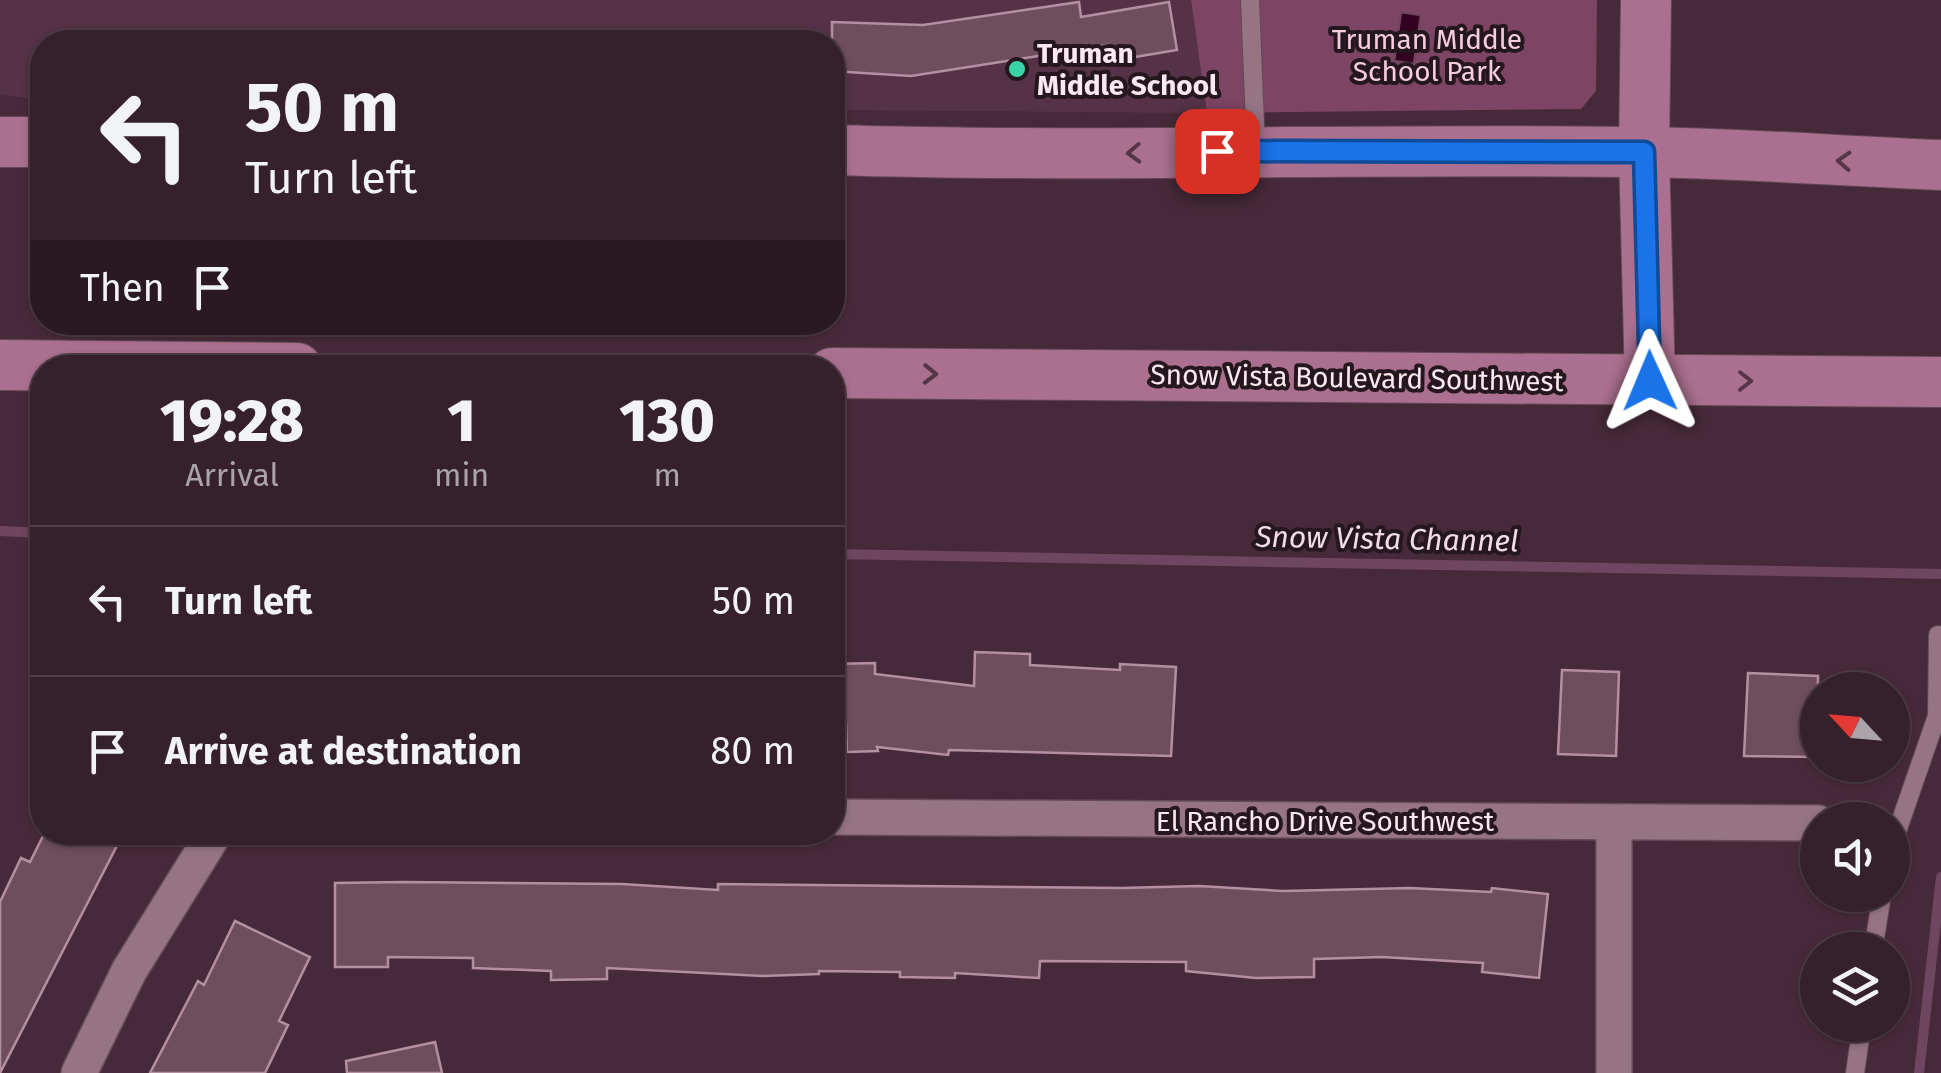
<!DOCTYPE html>
<html lang="en">
<head>
<meta charset="utf-8">
<style>
	:root { --surface:#35202b; --page:#402d37; --text:#f1f3f6; --muted:#aaa3a9; --line:#4f3e47 }
	body { margin:0; font-family:"Fira Sans",sans-serif; background:var(--page); color:var(--text); height:100vh; display:flex; flex-direction:column; font-size:38px; white-space:nowrap }
	* { box-sizing:border-box; margin:0 }
	p { font-size:32px; color:var(--muted) }
	.icon { flex:none; width:55px; height:55px; fill:none; stroke:currentColor; stroke-width:2; stroke-linecap:round; stroke-linejoin:round }
	.map { position:relative; flex:1; overflow:hidden }
	.details { position:absolute; left:30px; top:355px; width:815px; height:490px; display:flex; flex-direction:column; background:var(--surface); border-radius:40px; box-shadow:0 2px 8px #0004,0 0 0 2px var(--line) }
	.details>* { flex:none }
	.hud { position:absolute; left:30px; top:30px; width:815px; height:305px; border-radius:40px; box-shadow:0 2px 8px #0004,0 0 0 2px var(--line); background:#35202b; color:var(--text); overflow:hidden }
	.needle { width:65px; rotate:296deg }
	.controls { position:absolute; left:1800px; top:672px; display:grid; gap:20px }
	.controls a { display:grid; place-items:center; width:110px; height:110px; border-radius:50%; background:var(--surface); box-shadow:0 2px 8px #0004,0 0 0 2px var(--line); font-size:50px }
	.pin { position:absolute; display:grid; place-items:center; width:85px; height:85px; color:#fff; margin:-42px; border-radius:20px; box-shadow:0 5px 15px #0006 }
	.me { position:absolute; width:110px; margin:-55px; rotate:359deg; stroke-linejoin:round; filter:drop-shadow(0 0 8px #0008) }
	.turn { display:flex; align-items:center; gap:35px; height:210px; padding:0 50px; font-size:45px }
	.turn .icon { width:130px; height:130px; stroke-width:2.5 }
	.turn b { display:block; font-size:70px; line-height:85px }
	.then { display:flex; align-items:center; height:95px; padding:0 50px; background:#0003; gap:20px; font-size:38px }
	.eta { display:flex; justify-content:space-evenly; align-items:center; height:170px; text-align:center }
	.eta b { font-size:60px; font-weight:800; line-height:70px }
	ul { padding:0; list-style:none }
	li { display:flex; align-items:center; gap:30px; height:150px; padding:0 50px; border-top:2px solid var(--line) }
	li div { flex:1 }
	li b { display:block; font-size:38px }
	li em { font-style:normal }
	.map>svg:first-child { display:block }
</style>
</head>
<body>
<div class="map">
<svg width="1941" height="1073" viewBox="0 0 1941 1073">
	<rect width="100%" height="100%" fill="#472a39"/>
	<path fill="#553245" d="M0,0H1191L1207,113L833,110L832,42H42V99L0,95Z"/>
	<path fill="#7d4563" d="M1191,0H1597L1596,91L1581,109L1207,113Z"/>
	<path fill="#330020" stroke="#6f465f" stroke-width="2.5" d="M1401,12L1421,15L1414,64L1394,61Z"/>
	<g fill="none" stroke-linecap="round" stroke-linejoin="round">
		<path stroke="#6f465f" stroke-width="10" d="M0,531L42,533
			M832,554L1941,574
			M1919,1073L1941,877"/>
	</g>
	<path fill="#6e4e5d" stroke="#b38fa0" stroke-width="2.5" d="M1079,2L1081,17L1169,2L1177,50L1111,61L1108,45L911,76L832,71V22L923,25Z
		M975,652L1030,654V665L1120,670V664L1176,667L1171,756L949,750L948,755L877,747L878,751L847,752L846,724H832V664L875,663V674L974,686Z
		M1562,670L1619,672L1616,756L1558,754Z
		M1748,673L1818,676V757L1744,756Z
		M45,832H124L0,1073V902L21,858L30,862Z
		M403,882L622,884L718,890V884L1121,888L1199,886L1283,891L1410,888L1491,892L1492,888L1548,894L1539,978L1482,972L1483,963L1382,957L1314,959V977L1256,978L1186,971V962L1040,961L1039,978L955,973V978L900,977V972L819,971V974L763,976L607,968V979L551,980V971L473,968V958L388,957V967H335V883Z
		M235,921L310,957L279,1021L288,1025L265,1073H150L198,981L204,985Z
		M435,1042L442,1073H347L346,1061Z"/>
	<g fill="none" stroke-linecap="round" stroke-linejoin="round">
		<defs>
			<path id="lane" d="M1250,0L1256,149
				M1892,846L1937,716L1938,635
				M1873,950L1882,895
				M1855,1073L1862,1025"/>
			<path id="street" d="M832,817L1818,823
				M1614,823V1073
				M79,1073L129,971L215,832"/>
			<path id="secondary" d="M1646,0L1644,152L1650,381
				M0,142H42
				M832,150C1101,158 1369,148 1637,152C1739,153 1840,161 1941,165
				M0,365L297,368
				M832,373L1941,382"/>
		</defs>
		<use href="#lane" stroke="#624a56" stroke-width="20"/>
		<use href="#street" stroke="#624a56" stroke-width="38"/>
		<use href="#secondary" stroke="#624a56" stroke-width="52"/>
		<use href="#lane" stroke="#967484" stroke-width="18"/>
		<use href="#street" stroke="#967484" stroke-width="35"/>
		<use href="#secondary" stroke="#ab708f" stroke-width="50"/>
	</g>
	<defs><path id="oneway-chevron" d="M-2-3.5L2.5 0L-2 3.5" fill="none" stroke-width="1.6" stroke-linecap="round" stroke-linejoin="round" transform="scale(2.5)"/></defs>
	<g stroke="#543646">
		<use href="#oneway-chevron" transform="translate(1134 153) rotate(178)"/>
		<use href="#oneway-chevron" transform="translate(1844 161) rotate(-177)"/>
		<use href="#oneway-chevron" transform="translate(930 374) rotate(1)"/>
		<use href="#oneway-chevron" transform="translate(1745 381)"/>
	</g>
	<g fill="none" stroke-linecap="round" stroke-linejoin="round">
		<defs>
			<path id="route" d="M1217,151L1644,152L1650,381"/>
		</defs>
		<use href="#route" stroke="#114b97" stroke-width="25"/>
		<use href="#route" stroke="#1a73e8" stroke-width="18"/>
	</g>
	<circle fill="#39d4a5" stroke="#25171e" stroke-width="4" cx="1017" cy="69" r="10"/>
	<g text-anchor="middle" dominant-baseline="central" stroke-width="8" stroke-linejoin="round" paint-order="stroke">
		<g font-size="28" fill="#f7cbe0" stroke="#25171e">
			<text x="1427" y="39">Truman Middle<tspan x="1427" dy="32">School Park</tspan></text>
		</g>
		<g font-size="28" font-weight="bold" fill="#fce8f1" stroke="#25171e" text-anchor="start">
			<text x="1037" y="53">Truman<tspan x="1037" dy="32">Middle School</tspan></text>
		</g>
		<g font-size="28" fill="#fce8f1" stroke="#25171e">
			<text transform="translate(1357 378) rotate(1)">Snow Vista Boulevard Southwest</text>
			<text x="1325" y="821">El Rancho Drive Southwest</text>
		</g>
		<g font-size="30" font-style="italic" fill="#f2dce6" stroke="#25171e">
			<text transform="translate(1387 539) rotate(1)">Snow Vista Channel</text>
		</g>
	</g>
</svg>
<div class="controls">
<a><svg class="needle" viewBox="-14 -14 28 28"><path d="M0-13l5 13h-10z" fill="#e53935"/><path d="M0 13l5-13h-10z" fill="#aaa3a9"/></svg></a>
<a><svg class="icon" aria-label="sound" viewBox="0 0 24 24"><path d="M4 9h4l5-4v14l-5-4H4zM17 9q2 3 0 6"/></svg></a>
<a><svg class="icon" aria-label="layers" viewBox="0 0 24 24"><path d="M12 4l9 5-9 5-9-5zM3 14l9 5 9-5"/></svg></a>
</div>
<div class="pin" style="left:1217px;top:151px;background:#d93025"><svg class="icon" aria-label="arrive" viewBox="0 0 24 24"><path d="M6 21V4h12l-3 4 3 4H6"/></svg></div>
<svg class="me" style="left:1650px;top:381px" viewBox="-20 -20 40 40"><path d="M0-17L14 15 0 8-14 15z" fill="#1a73e8" stroke="#fff" stroke-width="4"/></svg>
<div class="hud">
<div class="turn"><svg class="icon" aria-label="left" viewBox="0 0 24 24"><path d="M17 20v-9H6M10 6l-5 5 5 5"/></svg><div><b>50 m</b>Turn left</div></div>
<div class="then">Then<svg class="icon" aria-label="arrive" viewBox="0 0 24 24"><path d="M6 21V4h12l-3 4 3 4H6"/></svg></div>
</div>
<section class="details">
<div class="eta">
<div><b>19:28</b><p>Arrival</p></div>
<div><b>1</b><p>min</p></div>
<div><b>130</b><p>m</p></div>
</div>
<ul>
<li><svg class="icon" aria-label="left" viewBox="0 0 24 24"><path d="M17 20v-9H6M10 6l-5 5 5 5"/></svg><div><b>Turn left</b></div><em>50 m</em></li>
<li><svg class="icon" aria-label="arrive" viewBox="0 0 24 24"><path d="M6 21V4h12l-3 4 3 4H6"/></svg><div><b>Arrive at destination</b></div><em>80 m</em></li>
</ul>
</section>
</div>
</body>
</html>
